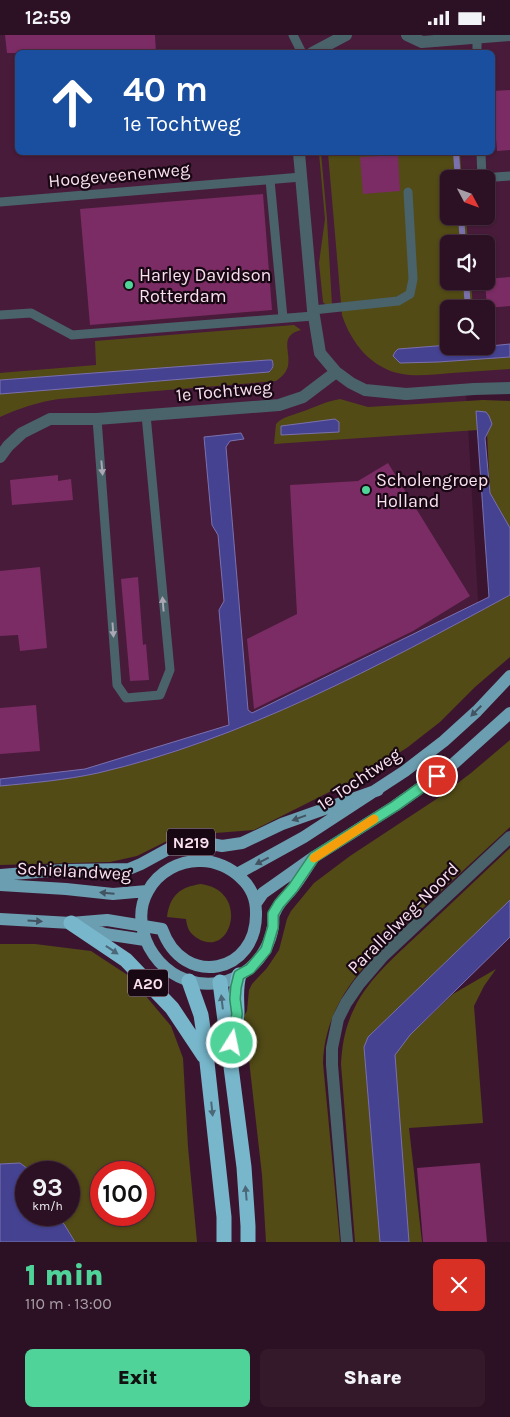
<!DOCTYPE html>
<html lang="en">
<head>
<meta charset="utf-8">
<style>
	:root { --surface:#2c1023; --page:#34192b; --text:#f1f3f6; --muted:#a69da6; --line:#483041; --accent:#4fd399 }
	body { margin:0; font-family:Karla,sans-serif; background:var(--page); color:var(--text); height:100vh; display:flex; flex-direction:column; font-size:19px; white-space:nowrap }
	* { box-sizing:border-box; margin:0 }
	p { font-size:16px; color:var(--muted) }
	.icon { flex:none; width:28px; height:28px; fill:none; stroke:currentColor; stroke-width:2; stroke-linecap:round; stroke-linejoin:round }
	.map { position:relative; height:1207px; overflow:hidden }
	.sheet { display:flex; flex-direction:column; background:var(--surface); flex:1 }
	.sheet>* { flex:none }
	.guide { position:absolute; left:15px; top:15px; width:480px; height:105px; border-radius:8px; box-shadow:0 1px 4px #0004,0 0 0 1px var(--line); background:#1a4fa0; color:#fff; overflow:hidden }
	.needle { width:32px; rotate:131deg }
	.tools { position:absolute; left:440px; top:135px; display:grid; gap:10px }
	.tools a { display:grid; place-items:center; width:55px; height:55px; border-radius:8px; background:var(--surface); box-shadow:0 1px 4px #0004,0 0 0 1px var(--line); font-size:25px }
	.speed { position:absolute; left:15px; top:1126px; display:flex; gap:10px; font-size:25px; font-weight:700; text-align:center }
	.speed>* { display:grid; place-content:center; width:65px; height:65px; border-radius:50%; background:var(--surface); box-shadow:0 1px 4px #0004,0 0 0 1px var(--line); line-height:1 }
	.speed small { font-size:12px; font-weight:400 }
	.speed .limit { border:8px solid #d22; background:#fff; color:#111 }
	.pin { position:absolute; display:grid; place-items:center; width:42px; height:42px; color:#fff; margin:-21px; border:2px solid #fff; border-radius:50%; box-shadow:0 1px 5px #0007 }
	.me { position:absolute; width:55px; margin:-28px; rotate:10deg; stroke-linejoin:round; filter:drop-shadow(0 0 4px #0008) }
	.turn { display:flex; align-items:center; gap:18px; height:105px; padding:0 25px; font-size:22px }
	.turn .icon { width:65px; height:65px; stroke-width:2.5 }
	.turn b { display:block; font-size:35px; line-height:42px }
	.round { display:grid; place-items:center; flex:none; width:52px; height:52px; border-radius:8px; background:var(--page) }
	.head { display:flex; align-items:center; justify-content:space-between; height:85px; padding:0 25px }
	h1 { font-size:30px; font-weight:800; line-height:38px; color:var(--accent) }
	.cta { display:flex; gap:10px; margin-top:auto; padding:10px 25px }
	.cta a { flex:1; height:58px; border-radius:8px; background:var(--accent); color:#111; font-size:20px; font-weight:800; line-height:58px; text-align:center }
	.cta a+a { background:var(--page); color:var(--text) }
	.status { display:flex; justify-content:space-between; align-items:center; height:35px; padding:0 25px; background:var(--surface); direction:ltr }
	.status svg { height:14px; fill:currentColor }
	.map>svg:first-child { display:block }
</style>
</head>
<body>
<div class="status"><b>12:59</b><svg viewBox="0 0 49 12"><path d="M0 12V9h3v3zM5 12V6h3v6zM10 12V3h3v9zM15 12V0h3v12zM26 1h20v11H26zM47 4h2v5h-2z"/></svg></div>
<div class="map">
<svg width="510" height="1207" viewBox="0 0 510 1207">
	<rect width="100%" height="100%" fill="#3b152f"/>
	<path fill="#481b3a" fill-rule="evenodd" d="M0,0H510V354L466,357L480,600L0,788ZM18,18H492V118H18ZM449,144H486V181H449ZM449,209H486V246H449ZM449,274H486V311H449Z"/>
	<path fill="#524b16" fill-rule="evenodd" d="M319,118H321L327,184L332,270L327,271L323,267L319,228L325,184Z
		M328,118H460L462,144H449V181H466L468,209H449V246H471L473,274H449V310L398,314L438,327L510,322V334C491,335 471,337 452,338C436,339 418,342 402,339C372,334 351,308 342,280Z
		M294,290L301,295C277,301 293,319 287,334C285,339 281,342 276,346L59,364C38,367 20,373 0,382V359L269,337L273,333L268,325L0,345V338L96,330L95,306Z
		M340,364L368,372L483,365L510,366V493L490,458L487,398L489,394L486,377L476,376L478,395L274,409L276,389C284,381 291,381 301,377C316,372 324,367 340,364Z
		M510,560V622L475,652L440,687L408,712L371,736L254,795L177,801L137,821L110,827L0,830V751C32,748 66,745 98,738C241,705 381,630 510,560Z
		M510,705V792C482,818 454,844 426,870C379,915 325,958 323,1028L340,1207H266L262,1140L244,981L247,976L249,955L252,949L267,933L279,915L287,884L291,876L314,848L350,821L438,763L471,738Z
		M510,813V865L368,1002L364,1013L380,1207H355L341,1029C342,1010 345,992 354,974C369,942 399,918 424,894C453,867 481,840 510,813Z
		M201,849C251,856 231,925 197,903C189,898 187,892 186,884L167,882C170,860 180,852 201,849Z
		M0,909H35L91,916L129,941L171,991L183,1023L188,1112L197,1207H75L64,1190L53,1180H69V1138L32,1137L20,1128L0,1129ZM101,1138H144V1180H101Z
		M496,934L484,951L474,971L483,1088L409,1093L422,1207H409L394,1020L410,1000L453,959Z"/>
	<path fill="#454292" stroke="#7b71ae" d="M510,309V322L438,327L400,328L393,321L395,317L398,314L449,310L480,312Z
		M268,325H272C274,331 273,333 269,337L0,359V345Z
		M476,376L486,377L489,381L492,389L485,403L490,458L510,493V560C381,630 241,705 98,738C66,745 32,748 0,751V744L85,734L229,690L219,575L224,566L218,500L212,490L204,402L241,398L244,404L230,406L226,412L248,675L252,678L489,562Z
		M335,384L339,387V397L281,400V391Z
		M510,865V902L410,1000L395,1020L409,1207H380L364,1012L368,1002Z
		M20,1128L32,1137L26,1138V1180H53L64,1189L75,1207H0V1129Z"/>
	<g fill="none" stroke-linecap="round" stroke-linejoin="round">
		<path stroke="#7b71ae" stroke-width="6" d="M456,118L458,144
			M461,181L463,209
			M466,246L468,274"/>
	</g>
	<path fill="#7b2c64" d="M5,0H155L156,18H7Z
		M510,55V115L497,116L492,56Z
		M398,120L400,156L363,159L360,122Z
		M263,159L272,275L90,290L80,174Z
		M510,242V271L487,273L485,246L486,244Z
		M388,428L470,561L413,596L254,674L247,604L297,579L290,450L358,446Z
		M58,440V446L71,444L73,465L12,470L10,445Z
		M40,532L47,613L20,616L18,600L0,601V536Z
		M138,542L143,610L146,609L149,645L130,646L121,544Z
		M36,670L40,716L0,719V673Z
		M480,1128L487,1207H423L417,1133Z"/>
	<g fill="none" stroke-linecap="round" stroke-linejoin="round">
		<path stroke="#4a626a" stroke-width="9" d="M293,0L302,18
			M477,4V18
			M481,118L482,143L510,141
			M270,145L283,283
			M0,167L301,142
			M313,275L398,266L410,259L413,244L408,157
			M0,280L31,278L72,300L313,281
			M97,384L117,650L126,663L160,660L170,635L146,380"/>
		<path stroke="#4a626a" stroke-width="12" d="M407,0L422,7L510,0
			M312,18L346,0
			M299,118L313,275L320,318L336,337
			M0,422L8,411L22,398L50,384H97L279,370L303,362L336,337L351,348L365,355L406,359L474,354L510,353
			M347,1207L332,1030V1013L338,984L346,968L359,949L383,921L510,802"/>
		<path stroke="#6b9eb0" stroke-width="12" d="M237,839L304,802L405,736L444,706L477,676L510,641
			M0,840L63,835L129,834L141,829L174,811L185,807L196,806L222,811L242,808L282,789L378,755
			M0,850L66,854L113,859L147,856
			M256,868L263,858L314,822L395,771L451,731L510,678
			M0,884L71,888L107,885L162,894C183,954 258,939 256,877C256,864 251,852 241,843C231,833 216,826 201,826C180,825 158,837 148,856C141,868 140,883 143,896C155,944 211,966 250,933C262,923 271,907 273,891C274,886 272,881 275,877C279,867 287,861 293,853C301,843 307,832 314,822
			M80,891L105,899L145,905"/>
		<path stroke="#77b6cb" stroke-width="15" d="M71,888L126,925L172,973L204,1021
			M189,946L201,980L204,1000L224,1182V1207
			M220,947L244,1132L248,1191V1207
			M232,1006C234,997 237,986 237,977C237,964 235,954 239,940"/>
	</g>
	<defs><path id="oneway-solid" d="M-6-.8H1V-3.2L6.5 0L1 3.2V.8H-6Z" transform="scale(1.25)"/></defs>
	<g fill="#aba7b4">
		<use href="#oneway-solid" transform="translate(102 433) rotate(85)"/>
		<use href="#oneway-solid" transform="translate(163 569) rotate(-95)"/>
		<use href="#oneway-solid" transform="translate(113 595) rotate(86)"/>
	</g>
	<g fill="#425362">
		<use href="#oneway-solid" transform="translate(476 676) rotate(135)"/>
		<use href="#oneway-solid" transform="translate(299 783) rotate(160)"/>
		<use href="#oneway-solid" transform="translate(262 826) rotate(153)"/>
		<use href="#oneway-solid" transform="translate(107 858) rotate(-175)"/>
		<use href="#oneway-solid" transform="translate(35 886) rotate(4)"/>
	</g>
	<g fill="#4c6878">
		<use href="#oneway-solid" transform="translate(112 915) rotate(34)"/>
		<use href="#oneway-solid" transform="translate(222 967) rotate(-97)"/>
		<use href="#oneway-solid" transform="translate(212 1074) rotate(84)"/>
		<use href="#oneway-solid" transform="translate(246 1158) rotate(-95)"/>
	</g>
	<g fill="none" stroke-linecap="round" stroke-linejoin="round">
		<defs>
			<path id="route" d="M232,1008L237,979L235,964L236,952L239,940L250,934L266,915L273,892V879L279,869L293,853L314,822L395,771L437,741"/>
		</defs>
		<use href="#route" stroke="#338963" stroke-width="12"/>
		<use href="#route" stroke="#4fd399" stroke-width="9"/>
		<path stroke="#f59e0b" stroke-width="9" d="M314,823L374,784"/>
	</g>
	<g fill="#4fd399" stroke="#180813" stroke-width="2">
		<circle cx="129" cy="250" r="5"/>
		<circle cx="366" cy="455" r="5"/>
	</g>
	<g text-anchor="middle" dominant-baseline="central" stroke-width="4.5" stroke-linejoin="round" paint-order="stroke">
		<g fill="#180813" stroke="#b69fae" stroke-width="1">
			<rect x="167" y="793.5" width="48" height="27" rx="4"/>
			<rect x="128" y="934.5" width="40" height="27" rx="4"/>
		</g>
		<g font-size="16" font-weight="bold" fill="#fae0f0">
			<text x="191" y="807">N219</text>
			<text x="148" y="948">A20</text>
		</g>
		<g font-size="18" fill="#fae0f0" stroke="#180813">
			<text transform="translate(119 140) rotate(-5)">Hoogeveenenweg</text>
			<text transform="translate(224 356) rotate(-5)">1e Tochtweg</text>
			<text transform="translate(359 744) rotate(-34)">1e Tochtweg</text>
			<text transform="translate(74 836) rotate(3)">Schielandweg</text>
			<text transform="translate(403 883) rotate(-45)">Parallelweg-Noord</text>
		</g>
		<g font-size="18" fill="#fae0f0" stroke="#180813" text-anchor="start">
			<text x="139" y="240">Harley Davidson<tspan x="139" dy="21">Rotterdam</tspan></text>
			<text x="376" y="445">Scholengroep<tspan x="376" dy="21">Holland</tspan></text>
		</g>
	</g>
</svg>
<div class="tools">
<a><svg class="needle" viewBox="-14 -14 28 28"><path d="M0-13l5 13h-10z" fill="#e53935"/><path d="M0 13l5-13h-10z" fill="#a69da6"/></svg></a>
<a><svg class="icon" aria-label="sound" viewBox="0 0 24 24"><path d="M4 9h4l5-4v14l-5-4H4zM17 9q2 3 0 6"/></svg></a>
<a><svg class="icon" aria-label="search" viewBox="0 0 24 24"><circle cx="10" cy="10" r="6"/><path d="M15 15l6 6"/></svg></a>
</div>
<div class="speed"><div>93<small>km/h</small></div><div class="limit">100</div></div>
<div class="pin" style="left:437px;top:741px;background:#d93025"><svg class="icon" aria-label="arrive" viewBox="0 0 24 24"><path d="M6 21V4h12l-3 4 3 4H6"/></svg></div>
<svg class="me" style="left:232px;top:1008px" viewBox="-20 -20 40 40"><circle r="17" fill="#4fd399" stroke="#fff" stroke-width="3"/><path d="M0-11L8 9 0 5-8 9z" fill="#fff"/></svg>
<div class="guide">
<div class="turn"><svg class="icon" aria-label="ahead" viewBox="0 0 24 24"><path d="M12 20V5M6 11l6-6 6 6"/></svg><div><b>40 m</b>1e Tochtweg</div></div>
</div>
</div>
<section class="sheet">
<div class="head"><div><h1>1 min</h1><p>110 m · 13:00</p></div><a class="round" style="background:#d93025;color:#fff"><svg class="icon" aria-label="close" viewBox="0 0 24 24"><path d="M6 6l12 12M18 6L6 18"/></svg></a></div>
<div class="cta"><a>Exit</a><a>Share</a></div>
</section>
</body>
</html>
